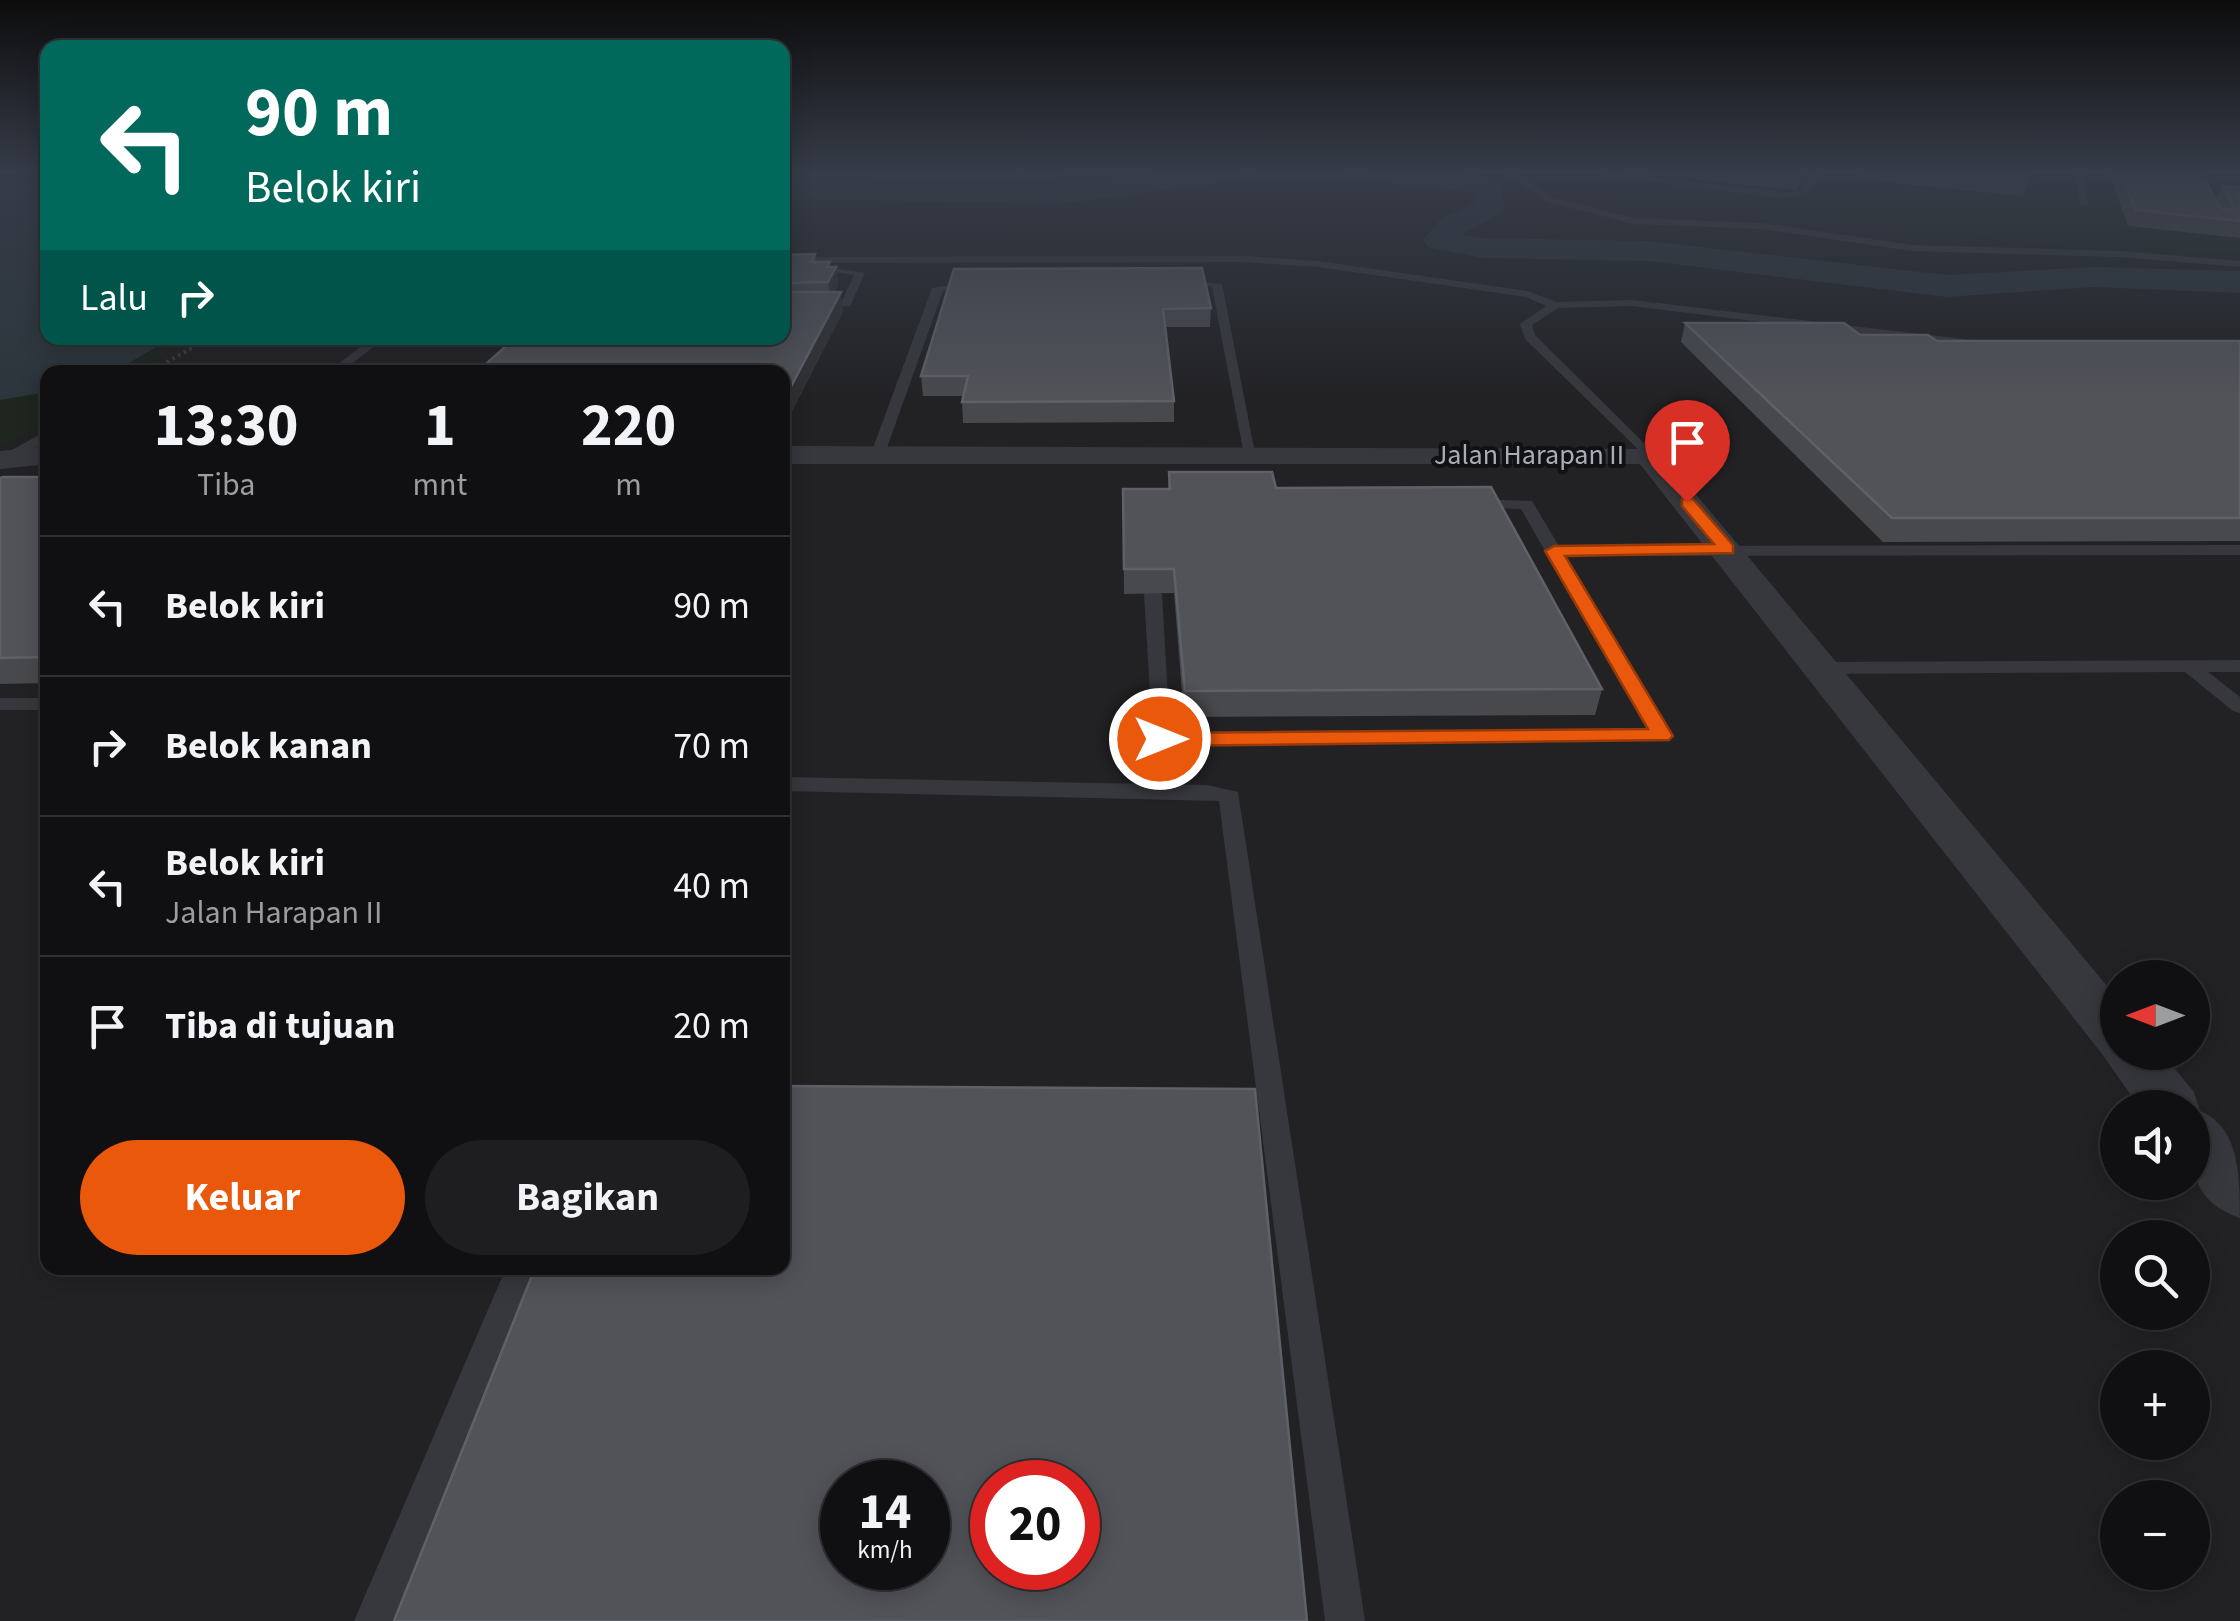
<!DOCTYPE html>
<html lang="id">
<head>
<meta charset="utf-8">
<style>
	:root { --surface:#101012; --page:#1e1e20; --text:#f1f3f6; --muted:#9c9d9f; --line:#303032; --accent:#ea580c }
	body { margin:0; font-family:"Source Sans 3",sans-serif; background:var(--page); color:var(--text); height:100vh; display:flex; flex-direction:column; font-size:38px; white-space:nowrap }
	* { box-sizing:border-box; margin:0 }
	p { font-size:32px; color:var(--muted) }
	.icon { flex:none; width:55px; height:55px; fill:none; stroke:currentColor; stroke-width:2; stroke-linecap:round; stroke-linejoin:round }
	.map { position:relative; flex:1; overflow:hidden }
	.panel { position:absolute; left:40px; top:365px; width:750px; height:910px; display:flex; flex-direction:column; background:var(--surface); border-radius:20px; box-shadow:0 5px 25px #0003,0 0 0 2px var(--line) }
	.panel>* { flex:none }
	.guide { position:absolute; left:40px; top:40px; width:750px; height:305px; border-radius:20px; box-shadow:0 5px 25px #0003,0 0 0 2px var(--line); background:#00695c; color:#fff; overflow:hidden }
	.needle { width:65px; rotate:270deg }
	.buttons { position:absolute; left:2100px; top:960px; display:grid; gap:20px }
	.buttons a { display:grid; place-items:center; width:110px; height:110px; border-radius:50%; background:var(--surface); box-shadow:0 5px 25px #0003,0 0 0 2px var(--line); font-size:50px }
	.speed { position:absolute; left:820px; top:1460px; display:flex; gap:20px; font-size:50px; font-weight:700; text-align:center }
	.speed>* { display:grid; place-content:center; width:130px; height:130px; border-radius:50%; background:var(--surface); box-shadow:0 5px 25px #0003,0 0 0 2px var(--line); line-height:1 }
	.speed small { font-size:25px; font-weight:400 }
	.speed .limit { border:15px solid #d22; background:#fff; color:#111 }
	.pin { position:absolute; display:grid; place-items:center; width:85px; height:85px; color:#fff; margin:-102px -42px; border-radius:50% 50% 50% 0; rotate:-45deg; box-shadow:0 0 10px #0007 }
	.pin .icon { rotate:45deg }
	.me { position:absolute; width:110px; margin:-55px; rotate:90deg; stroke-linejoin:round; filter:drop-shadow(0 0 8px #0008) }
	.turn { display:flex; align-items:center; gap:35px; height:210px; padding:0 40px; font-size:45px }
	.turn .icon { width:130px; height:130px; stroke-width:2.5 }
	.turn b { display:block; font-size:70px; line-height:85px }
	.then { display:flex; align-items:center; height:95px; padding:0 40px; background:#0003; gap:20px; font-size:38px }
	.eta { display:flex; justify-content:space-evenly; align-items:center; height:170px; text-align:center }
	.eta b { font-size:60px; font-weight:700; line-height:70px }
	.button { display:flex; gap:20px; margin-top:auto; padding:20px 40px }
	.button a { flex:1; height:115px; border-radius:60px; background:var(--accent); color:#fff; font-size:40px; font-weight:700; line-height:115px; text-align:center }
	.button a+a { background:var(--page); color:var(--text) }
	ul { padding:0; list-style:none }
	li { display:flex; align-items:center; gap:30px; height:140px; padding:0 40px; border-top:2px solid var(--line) }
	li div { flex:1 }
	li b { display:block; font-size:38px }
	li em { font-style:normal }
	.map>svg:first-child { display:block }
</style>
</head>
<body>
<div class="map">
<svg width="2240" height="1621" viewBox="0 0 2240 1621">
	<rect width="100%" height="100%" fill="#161618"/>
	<path fill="#222225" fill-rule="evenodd" d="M0,173H47L48,338H782L783,173H2240V1621H0ZM48,372H782V1268H48ZM2118,978H2192V1052H2118ZM2118,1108H2192V1182H2118ZM2118,1238H2192V1312H2118ZM2118,1368H2192V1442H2118ZM842,1482H928V1568H842ZM992,1482H1078V1568H992ZM2118,1498H2192V1572H2118Z"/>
	<path fill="#1e261f" d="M0,173H47L48,338H193L133,372H48L47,423L0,448Z
		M1439,173H2240V269Z"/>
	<path fill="#2c353c" d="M0,183H47L48,338H172L113,372H48L47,392L0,400Z"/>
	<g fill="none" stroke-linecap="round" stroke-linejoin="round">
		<path fill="#2c353c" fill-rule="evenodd" d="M1161,173H1247L1234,181L1059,204L782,199V181C910,182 1035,194 1161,173Z
			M1249,173H1353C1341,186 1261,186 1249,173Z
			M1361,173H1461L1499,182L1505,207L1501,213L1462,234L1483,238L1648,241L1947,275L2094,267L2240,271V293L2094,287L1947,297L1648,261L1483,258L1428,247L1423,240L1442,218L1475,203V193L1374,181Z"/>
		<path stroke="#3d3f44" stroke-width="4" stroke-dasharray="2.5 4" stroke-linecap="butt" d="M150,372L209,338"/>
		<path fill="#37383d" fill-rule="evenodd" d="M782,173H1082L1038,181L782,179Z
			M1500,173L1523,176L1553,198L1634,218L1762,223L1912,245L2119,251L2240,261V267L2119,257L1912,251L1762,229L1634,224L1547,202L1517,180Z
			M1584,173H1614L1780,192L1800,191L1810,173H1819L1806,195L1780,198Z
			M2075,173H2083L2088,206L2080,204Z
			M1243,256L1318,261L1528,291L1556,302L1632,300L1972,340L1978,344L1972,348L1632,306L1558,308L1532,325L1535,335L1653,452V458L1648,459L1525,339L1520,324L1546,306L1526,297L1318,267L1243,262L782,263V257Z
			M827,267L865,273L850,306L782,311V305L842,301L854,275L827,271Z
			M1172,279L1222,284L1256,458L1244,455L1212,287L1176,284Z
			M983,280V284L943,291L884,456L872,459L870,456L932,288Z
			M372,338H385L341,372H328Z
			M48,430V440L11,462L0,461L1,456Z
			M1471,499L1532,501L1559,546L2240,545V555L1565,556L1672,736L1669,740L1153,743L1144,594L1153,589L1162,594L1170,733L1648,730L1521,509L1465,507L1463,504Z
			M2240,660V672H2208L2240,697V713L2233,711L2185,672L1822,674L1812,668L1822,662Z
			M0,698H48V710H0Z
			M782,777L1207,785L1238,792L1365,1621H1325L1219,801L782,791Z
			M506,1268H538L394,1621H354Z"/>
		<path fill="#37383d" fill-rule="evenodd" d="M48,446V464L0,469V451Z
			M782,446L1658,449L2118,999V1052H2161L2194,1092L2200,1111C2240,1127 2240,1178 2240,1218C2184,1199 2192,1157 2192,1108H2140L2102,1054L1640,464H782Z"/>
	</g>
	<path fill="#47494d" d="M1803,173L1796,190L1692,179L1693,177L1621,174Z
		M1859,173H2027L2028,181L2022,196L1857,179Z
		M2111,173H2201L2216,199L2222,186L2240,187V238L2128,226L2110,176Z
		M815,254L817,262L830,267H836L838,284L834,292L843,311L789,417H782V255Z
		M954,269L1211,308L1210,327H1165L1174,401V422L963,423L962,402L963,396H923L921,376Z
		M1685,323L1937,341H2240V541L1883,542L1681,342Z
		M1169,472L1276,488L1602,689L1595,715L1184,717L1174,593L1124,594L1123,489H1168Z
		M48,477V683L0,684V478Z"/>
	<path fill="#2f3033" d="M830,262L831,276L836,267L838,284L830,300L827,267Z
		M841,292L843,311L789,417L786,396Z"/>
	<path fill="#525359" stroke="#5f6168" stroke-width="2.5" fill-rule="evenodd" d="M1948,173H2027L2028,181Z
		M2121,173H2201L2221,209L2236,210L2222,186L2240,187V221L2135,210Z
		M815,254L811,262H830L827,267H836L828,282L782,283V255Z
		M1202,268L1211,308L1163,309L1174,401L962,402L968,376H921L954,269Z
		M782,292H841L786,396H782V372H477L515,338H782Z
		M1685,323H1844L1860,335H1928L1937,341H2240V518H1892Z
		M1169,472H1272L1276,488L1491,487L1602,689L1185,691L1174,569H1124L1123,489H1170Z
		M3,477H48V657L0,658V478Z
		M782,1086L1255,1089L1307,1621H394L535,1268H782ZM842,1482H928V1568H842ZM992,1482H1078V1568H992Z"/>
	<linearGradient id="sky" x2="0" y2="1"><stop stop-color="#0c0c0d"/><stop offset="0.43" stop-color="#363c48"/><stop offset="1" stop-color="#363c48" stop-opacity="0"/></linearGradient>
	<rect width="2240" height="400" fill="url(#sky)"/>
	<path fill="#ea580c" stroke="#983908" stroke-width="2.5" d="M1682,499H1693L1733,545V553L1565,556L1673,736L1669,740L1160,746L1149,739L1160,733L1648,729L1545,551L1554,546L1714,544L1682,506Z"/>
	<g text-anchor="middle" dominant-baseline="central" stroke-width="8" stroke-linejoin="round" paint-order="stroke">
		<g font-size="28" fill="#a8adb8" stroke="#111113">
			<text x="1529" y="455">Jalan Harapan II</text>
		</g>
	</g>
</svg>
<div class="buttons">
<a><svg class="needle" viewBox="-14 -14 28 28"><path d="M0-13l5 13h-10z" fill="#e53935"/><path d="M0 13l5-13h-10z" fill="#9c9d9f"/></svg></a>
<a><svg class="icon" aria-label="sound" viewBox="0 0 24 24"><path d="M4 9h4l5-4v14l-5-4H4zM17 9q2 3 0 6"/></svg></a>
<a><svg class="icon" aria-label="search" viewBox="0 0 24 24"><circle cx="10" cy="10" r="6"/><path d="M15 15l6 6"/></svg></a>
<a>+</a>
<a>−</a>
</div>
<div class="speed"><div>14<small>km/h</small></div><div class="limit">20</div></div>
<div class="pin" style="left:1687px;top:502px;background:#d93025"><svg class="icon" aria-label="arrive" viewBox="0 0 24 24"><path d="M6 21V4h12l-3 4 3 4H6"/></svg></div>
<svg class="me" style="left:1160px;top:739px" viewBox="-20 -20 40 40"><circle r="17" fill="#ea580c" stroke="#fff" stroke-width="3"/><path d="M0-11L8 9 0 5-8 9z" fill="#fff"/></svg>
<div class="guide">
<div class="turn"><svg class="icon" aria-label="left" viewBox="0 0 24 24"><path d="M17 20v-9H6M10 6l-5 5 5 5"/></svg><div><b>90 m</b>Belok kiri</div></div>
<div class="then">Lalu<svg class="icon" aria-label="right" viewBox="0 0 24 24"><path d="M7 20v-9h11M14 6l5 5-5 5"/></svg></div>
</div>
<section class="panel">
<div class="eta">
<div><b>13:30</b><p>Tiba</p></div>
<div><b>1</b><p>mnt</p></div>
<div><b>220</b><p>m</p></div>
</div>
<ul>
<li><svg class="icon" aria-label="left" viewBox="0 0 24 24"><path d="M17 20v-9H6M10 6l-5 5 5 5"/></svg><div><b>Belok kiri</b></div><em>90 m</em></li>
<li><svg class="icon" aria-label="right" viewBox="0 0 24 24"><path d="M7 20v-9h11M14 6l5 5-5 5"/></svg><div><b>Belok kanan</b></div><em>70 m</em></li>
<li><svg class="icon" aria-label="left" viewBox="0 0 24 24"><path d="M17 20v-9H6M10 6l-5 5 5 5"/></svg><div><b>Belok kiri</b><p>Jalan Harapan II</p></div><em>40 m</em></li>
<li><svg class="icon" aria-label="arrive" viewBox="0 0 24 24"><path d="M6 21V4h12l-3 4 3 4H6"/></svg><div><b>Tiba di tujuan</b></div><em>20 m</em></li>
</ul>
<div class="button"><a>Keluar</a><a>Bagikan</a></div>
</section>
</div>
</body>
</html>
